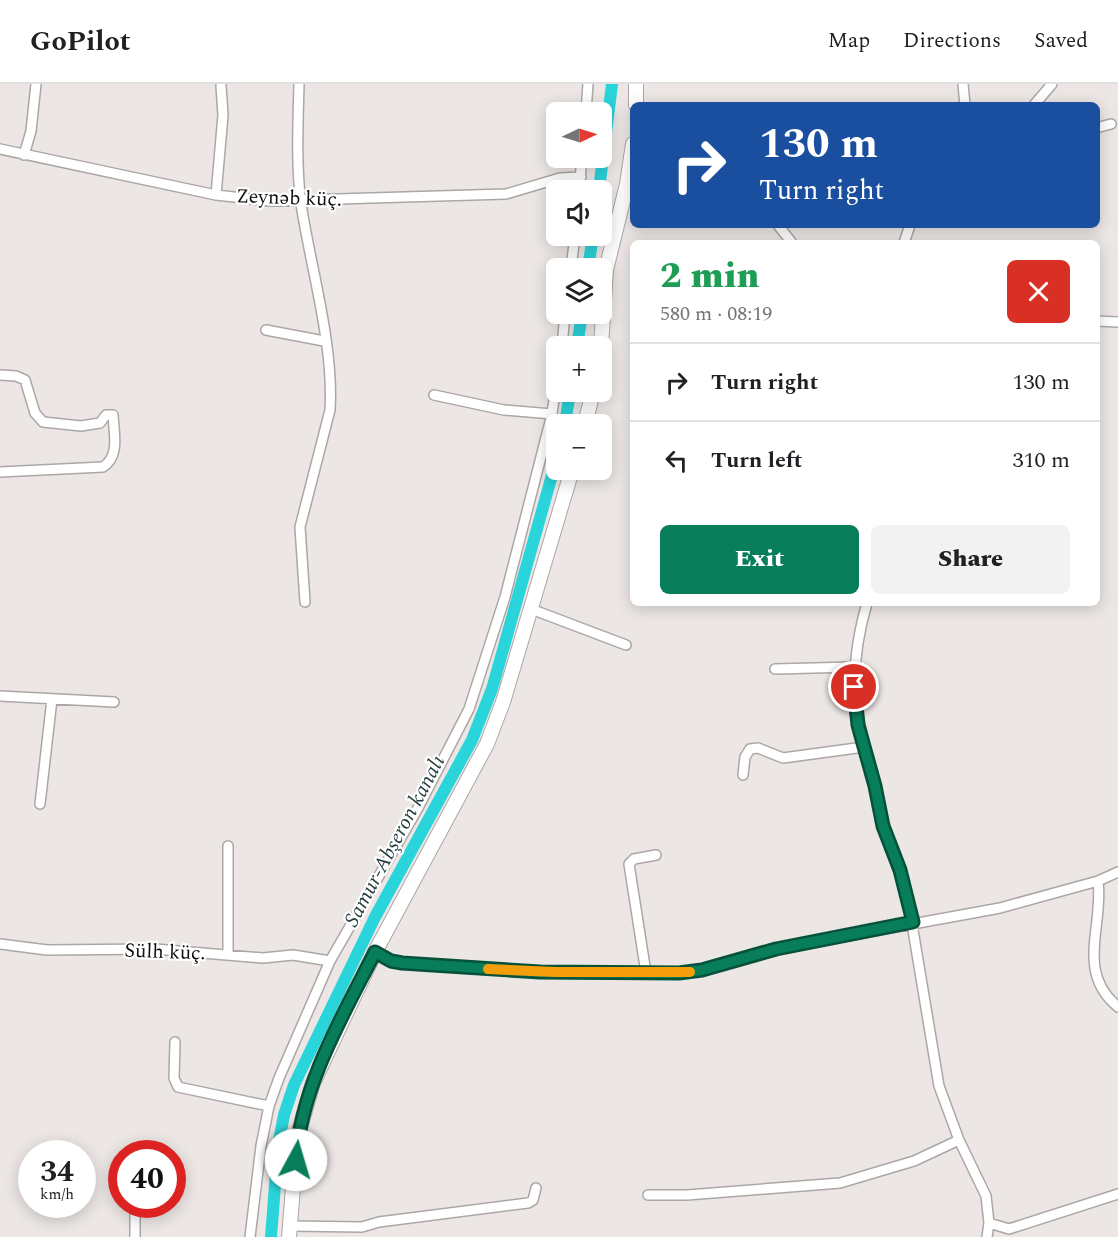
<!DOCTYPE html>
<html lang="en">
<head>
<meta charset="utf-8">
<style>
	:root { --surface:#fff; --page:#f2f2f2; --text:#202124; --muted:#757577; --line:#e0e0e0; --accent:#087d5a }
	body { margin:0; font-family:Spectral,serif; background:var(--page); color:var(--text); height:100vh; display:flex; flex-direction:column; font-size:22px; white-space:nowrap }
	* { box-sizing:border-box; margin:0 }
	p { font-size:20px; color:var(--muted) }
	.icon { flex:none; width:33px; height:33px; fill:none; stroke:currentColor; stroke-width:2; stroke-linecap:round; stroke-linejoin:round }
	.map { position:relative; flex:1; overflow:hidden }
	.details { position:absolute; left:630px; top:156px; width:470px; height:366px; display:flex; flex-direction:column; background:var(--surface); border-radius:9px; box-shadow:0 3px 15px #0003 }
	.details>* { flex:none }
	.banner { position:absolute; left:630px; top:18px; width:470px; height:126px; border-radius:9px; box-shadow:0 3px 15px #0003; background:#1a4fa0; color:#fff; overflow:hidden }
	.needle { width:39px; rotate:86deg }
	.controls { position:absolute; left:546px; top:18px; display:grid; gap:12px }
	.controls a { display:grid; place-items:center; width:66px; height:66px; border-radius:9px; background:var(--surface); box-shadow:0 3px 15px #0003; font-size:30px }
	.speed { position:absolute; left:18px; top:1056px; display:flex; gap:12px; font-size:30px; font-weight:700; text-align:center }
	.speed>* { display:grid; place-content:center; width:78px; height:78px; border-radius:50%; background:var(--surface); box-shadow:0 3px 15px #0003; line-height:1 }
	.speed small { font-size:15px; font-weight:400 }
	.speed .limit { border:9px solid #d22; background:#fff; color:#111 }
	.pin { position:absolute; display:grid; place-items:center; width:51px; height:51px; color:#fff; margin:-26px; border:3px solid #fff; border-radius:50%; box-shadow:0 2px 6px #0007 }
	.me { position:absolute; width:66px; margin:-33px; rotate:6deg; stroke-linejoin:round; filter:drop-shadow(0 0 4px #0008) }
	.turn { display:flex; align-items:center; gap:21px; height:126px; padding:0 30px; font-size:27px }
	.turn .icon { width:78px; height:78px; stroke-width:2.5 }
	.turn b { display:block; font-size:42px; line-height:51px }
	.round { display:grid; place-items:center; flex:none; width:63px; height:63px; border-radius:9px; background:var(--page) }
	.overview { display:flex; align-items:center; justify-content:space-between; height:102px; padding:0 30px }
	h1 { font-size:36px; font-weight:800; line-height:45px; color:#1e9e55 }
	.button { display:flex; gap:12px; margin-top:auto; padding:12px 30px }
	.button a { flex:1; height:69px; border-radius:9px; background:var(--accent); color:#fff; font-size:24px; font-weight:800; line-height:69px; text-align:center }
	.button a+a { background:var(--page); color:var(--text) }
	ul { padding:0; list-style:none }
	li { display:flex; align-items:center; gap:18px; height:78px; padding:0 30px; border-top:2px solid var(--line) }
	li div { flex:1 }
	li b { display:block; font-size:22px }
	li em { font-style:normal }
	header { display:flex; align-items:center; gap:36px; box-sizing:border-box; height:84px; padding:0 30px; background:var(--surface); border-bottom:2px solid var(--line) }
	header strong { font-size:28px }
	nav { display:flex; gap:33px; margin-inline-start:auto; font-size:21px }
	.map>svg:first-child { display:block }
</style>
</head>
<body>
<header>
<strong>GoPilot</strong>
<nav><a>Map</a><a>Directions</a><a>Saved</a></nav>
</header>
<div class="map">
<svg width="1118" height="1153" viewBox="0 0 1118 1153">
	<rect width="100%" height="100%" fill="#ece7e5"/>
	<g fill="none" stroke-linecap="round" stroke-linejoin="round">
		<path stroke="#2ad4db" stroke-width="12" d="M599,106L612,0
			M588,184L593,152
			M577,262L582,230
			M565,340L570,308
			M271,1153L278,1062L284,1031L294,1001L375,833L472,656L492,605L556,377"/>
		<defs>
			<path id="street" d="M299,0C298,39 296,81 301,120C311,185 334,261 330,326L300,443L305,518
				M963,0L965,21
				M1034,21L1052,0
				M586,28L588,0
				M1096,44L1111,40
				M0,65L216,111L270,117L506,110L560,94L581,93
				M24,71L31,47L36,0
				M579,106L582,74
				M216,111L223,31L221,2
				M778,141L792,159
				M904,159L910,141
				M571,184L575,152
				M1096,237L1118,238
				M266,246L324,257
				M562,262L565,230
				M0,291L16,292L25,296L35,329L43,338L81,342L100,339L106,331H113C114,349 120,372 103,383L0,388
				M434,311L504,326L552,330
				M867,519C846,592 855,627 874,698C878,712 878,728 883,742C891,767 901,790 908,816L939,1002L959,1056L986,1112L989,1139L987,1153
				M531,525L626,561
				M775,585L853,583
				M0,612L114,618
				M743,691L745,673L750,665L758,664L783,674L864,663
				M40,720L52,615
				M1098,797C1104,842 1075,888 1118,923
				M0,860L47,866L155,865L263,874L293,871L330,877
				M375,868L391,877L402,879L540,888L659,890L702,886L776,865L1000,824L1098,797L1118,788
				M228,871V762
				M646,889L629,780L634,775L656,771
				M175,958L174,994L178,1003L269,1022
				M648,1111H687L840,1099L914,1077L959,1056
				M135,1120V1153
				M989,1139L1009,1145L1118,1110
				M291,1142L362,1143L379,1138L528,1119L533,1116L536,1104
				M250,1153L261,1062L269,1022L279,994L330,877L418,724L469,625L505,513L552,330L556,301"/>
			<path id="secondary" d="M636,21V0
				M601,262L606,186L627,100L633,60
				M585,340L593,308
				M289,1153L297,1054L313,999L375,868L487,660L503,618L572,386"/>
		</defs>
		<use href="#street" stroke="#aca7a6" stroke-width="12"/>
		<use href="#secondary" stroke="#aca7a6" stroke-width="16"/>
		<use href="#street" stroke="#fff" stroke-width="9"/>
		<use href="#secondary" stroke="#fff" stroke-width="14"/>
	</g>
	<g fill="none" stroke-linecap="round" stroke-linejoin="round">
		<defs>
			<path id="route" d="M296,1076C301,1002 342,933 375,868L391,877L402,879L540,888L679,889L702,886L776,865L913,838L900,786L883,742L875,702L858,641L854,603"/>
		</defs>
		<use href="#route" stroke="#05513a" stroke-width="15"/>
		<use href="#route" stroke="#087d5a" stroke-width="10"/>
		<path stroke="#f59e0b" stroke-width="10" d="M488,885L556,888H690"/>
	</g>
	<g text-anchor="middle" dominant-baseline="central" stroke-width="4.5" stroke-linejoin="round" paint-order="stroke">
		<g font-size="20" fill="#0f0d0d" stroke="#fff">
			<text transform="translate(289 114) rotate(2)">Zeynəb küç.</text>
			<text transform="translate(165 868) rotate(2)">Sülh küç.</text>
		</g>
		<g font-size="21" font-style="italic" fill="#233d3e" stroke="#fff">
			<text transform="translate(395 757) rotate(-62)">Samur-Abşeron kanalı</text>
		</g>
	</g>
</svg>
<div class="controls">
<a><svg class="needle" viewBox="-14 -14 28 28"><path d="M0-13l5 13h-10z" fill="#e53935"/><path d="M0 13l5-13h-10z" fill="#757577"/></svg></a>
<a><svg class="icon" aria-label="sound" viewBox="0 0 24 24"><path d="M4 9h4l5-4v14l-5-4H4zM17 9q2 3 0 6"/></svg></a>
<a><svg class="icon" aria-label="layers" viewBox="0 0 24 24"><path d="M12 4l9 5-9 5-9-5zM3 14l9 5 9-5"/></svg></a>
<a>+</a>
<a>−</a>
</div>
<div class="speed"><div>34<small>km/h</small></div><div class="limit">40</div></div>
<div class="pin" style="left:854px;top:603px;background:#d93025"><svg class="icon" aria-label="arrive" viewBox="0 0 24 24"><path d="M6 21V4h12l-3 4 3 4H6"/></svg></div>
<svg class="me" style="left:296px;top:1076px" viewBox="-20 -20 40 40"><circle r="19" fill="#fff"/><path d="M0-13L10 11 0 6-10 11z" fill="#087d5a"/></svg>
<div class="banner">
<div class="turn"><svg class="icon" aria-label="right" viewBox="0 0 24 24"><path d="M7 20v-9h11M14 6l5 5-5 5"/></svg><div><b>130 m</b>Turn right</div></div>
</div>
<section class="details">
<div class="overview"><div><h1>2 min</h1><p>580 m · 08:19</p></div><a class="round" style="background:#d93025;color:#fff"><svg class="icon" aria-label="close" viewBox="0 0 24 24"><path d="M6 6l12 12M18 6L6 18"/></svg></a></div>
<ul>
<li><svg class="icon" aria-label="right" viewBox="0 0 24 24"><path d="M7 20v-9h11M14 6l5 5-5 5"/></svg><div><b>Turn right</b></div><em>130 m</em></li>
<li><svg class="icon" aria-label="left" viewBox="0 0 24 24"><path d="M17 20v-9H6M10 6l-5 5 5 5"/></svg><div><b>Turn left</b></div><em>310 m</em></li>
</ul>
<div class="button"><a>Exit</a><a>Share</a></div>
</section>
</div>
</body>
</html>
